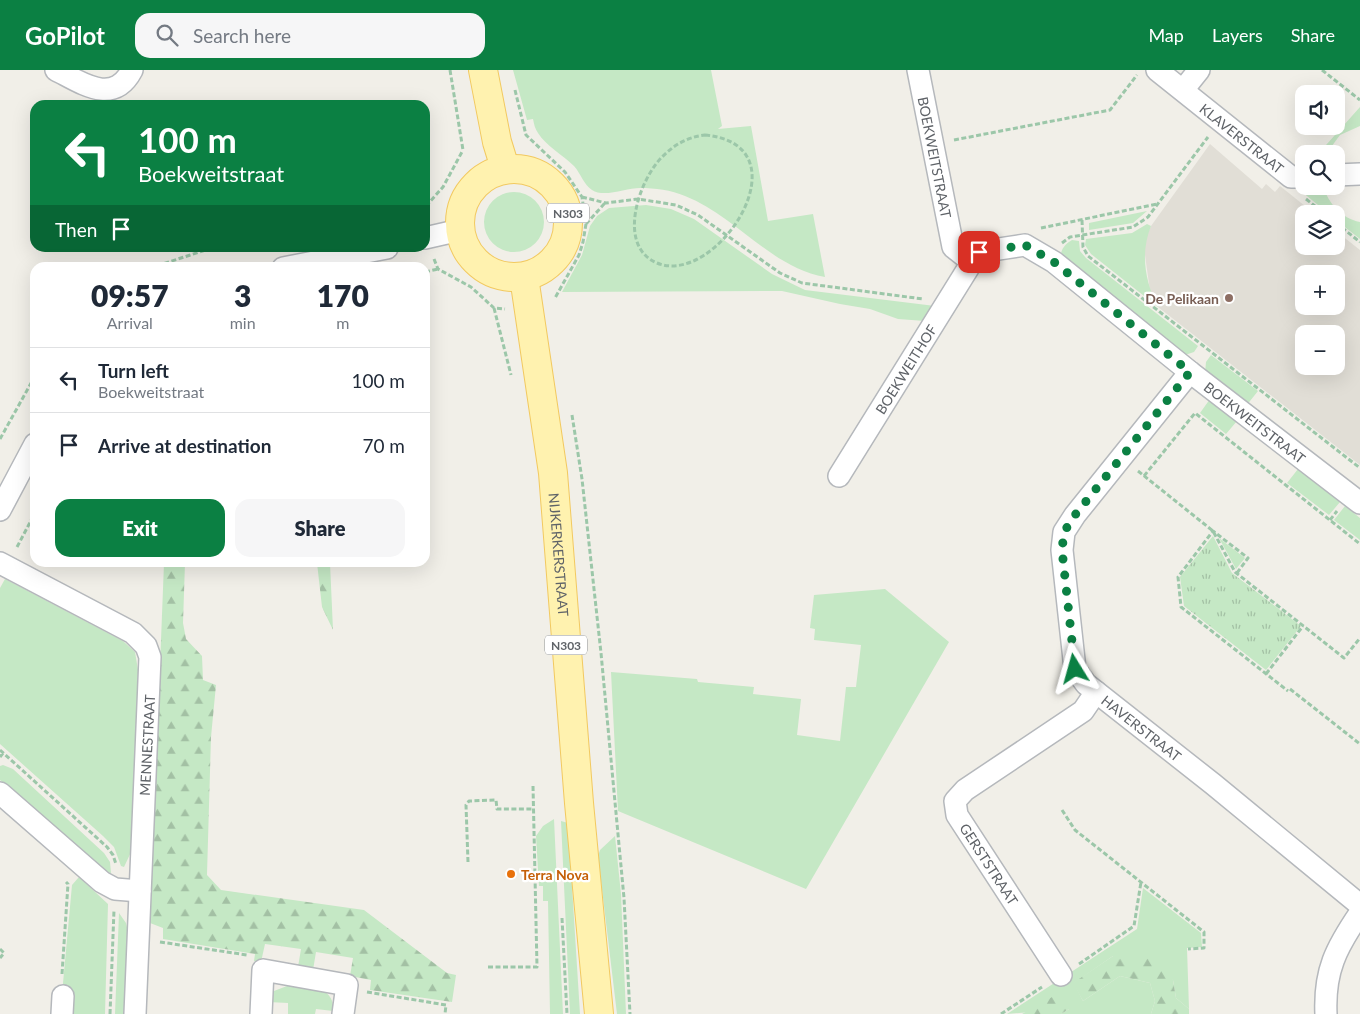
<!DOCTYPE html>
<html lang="en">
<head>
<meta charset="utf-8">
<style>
	:root { --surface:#fff; --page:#f6f6f7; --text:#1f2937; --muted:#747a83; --line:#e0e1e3; --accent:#0b8043 }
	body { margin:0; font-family:Lato,sans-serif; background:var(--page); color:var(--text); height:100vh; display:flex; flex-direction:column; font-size:19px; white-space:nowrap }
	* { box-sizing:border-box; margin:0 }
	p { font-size:16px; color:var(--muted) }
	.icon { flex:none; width:28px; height:28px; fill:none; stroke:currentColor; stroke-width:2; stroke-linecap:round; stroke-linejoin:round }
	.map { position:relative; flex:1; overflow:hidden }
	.drawer { position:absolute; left:30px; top:192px; width:400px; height:305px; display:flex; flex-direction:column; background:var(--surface); border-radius:15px; box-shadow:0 5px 20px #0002 }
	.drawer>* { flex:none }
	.banner { position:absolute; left:30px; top:30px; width:400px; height:152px; border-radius:15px; box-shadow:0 5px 20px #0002; background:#0b8043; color:#fff; overflow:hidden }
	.fabs { position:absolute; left:1295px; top:15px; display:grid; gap:10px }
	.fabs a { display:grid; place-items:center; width:50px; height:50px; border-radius:10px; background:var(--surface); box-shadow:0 5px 20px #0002; font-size:25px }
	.pin { position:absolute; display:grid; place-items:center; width:42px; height:42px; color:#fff; margin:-21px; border-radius:10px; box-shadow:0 2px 8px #0006 }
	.me { position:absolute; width:55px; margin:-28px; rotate:352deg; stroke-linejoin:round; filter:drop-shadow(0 0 4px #0008) }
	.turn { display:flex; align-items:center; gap:18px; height:105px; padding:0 25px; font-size:22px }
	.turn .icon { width:65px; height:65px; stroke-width:2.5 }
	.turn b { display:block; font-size:35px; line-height:42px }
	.then { display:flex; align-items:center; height:48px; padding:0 25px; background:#0003; gap:10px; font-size:19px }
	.eta { display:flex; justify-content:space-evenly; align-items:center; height:85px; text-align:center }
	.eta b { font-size:30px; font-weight:800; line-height:35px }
	.cta { display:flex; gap:10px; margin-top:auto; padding:10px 25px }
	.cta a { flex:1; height:58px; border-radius:15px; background:var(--accent); color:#fff; font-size:20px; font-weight:800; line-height:58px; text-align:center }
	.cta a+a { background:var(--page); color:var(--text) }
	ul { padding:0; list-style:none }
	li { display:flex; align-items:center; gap:15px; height:65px; padding:0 25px; border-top:1px solid var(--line) }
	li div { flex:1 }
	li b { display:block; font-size:19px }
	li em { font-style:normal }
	header { display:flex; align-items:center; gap:30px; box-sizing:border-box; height:70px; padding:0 25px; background:var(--accent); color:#fff }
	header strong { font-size:24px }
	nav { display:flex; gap:28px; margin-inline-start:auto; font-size:18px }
	.search { width:350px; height:45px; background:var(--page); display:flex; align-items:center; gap:12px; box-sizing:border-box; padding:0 18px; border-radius:15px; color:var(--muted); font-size:19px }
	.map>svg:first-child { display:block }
</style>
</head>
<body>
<header>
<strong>GoPilot</strong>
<div class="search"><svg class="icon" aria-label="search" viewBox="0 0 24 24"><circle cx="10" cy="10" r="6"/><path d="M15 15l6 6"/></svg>Search here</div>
<nav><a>Map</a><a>Layers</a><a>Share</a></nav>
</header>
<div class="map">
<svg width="1360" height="944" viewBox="0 0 1360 944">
	<defs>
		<pattern id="forest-firs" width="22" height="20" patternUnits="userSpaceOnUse" patternTransform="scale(1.25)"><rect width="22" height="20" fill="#c5e8c5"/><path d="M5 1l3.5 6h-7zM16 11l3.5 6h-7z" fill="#a3c0a4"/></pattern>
		<pattern id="park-tufts" width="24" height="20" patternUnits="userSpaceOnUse" patternTransform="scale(1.25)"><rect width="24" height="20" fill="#c5e8c5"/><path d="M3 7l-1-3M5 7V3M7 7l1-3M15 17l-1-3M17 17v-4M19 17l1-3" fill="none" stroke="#a3c0a4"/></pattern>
	</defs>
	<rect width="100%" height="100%" fill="#f1efe8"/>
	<path fill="#e1ded6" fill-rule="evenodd" d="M1210,74L1262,119L1266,114L1275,122L1280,116L1315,144H1304V176H1336V161L1360,180V395L1158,237L1150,221L1145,185V169L1151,156ZM1304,204H1336V236H1304ZM1304,264H1336V296H1304Z"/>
	<path fill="#c5e8c5" d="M513,0H711L722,56L718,59L751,56L768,151L813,144L825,207C770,197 736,146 685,126C671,120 655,118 640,118C626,118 604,128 592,120C584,115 581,104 574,96C563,85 546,76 538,63C535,59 534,54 533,49L527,50Z
		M1360,37V56L1340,65L1326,84H1318Z
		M1323,116C1329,134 1341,148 1360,152V169L1336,150V144H1329L1296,117Z
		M484 152a30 30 0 1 1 60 0a30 30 0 1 1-60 0Z
		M646,135L671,139L694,149L772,204L805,220L935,236L925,251L898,249L870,239L840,234L782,221L562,222L582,185L590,156L597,146L609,138Z
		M1147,141L1133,153L1089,160V153Z
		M1147,154L1151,156C1140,183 1145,212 1158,237L1091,184L1085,175L1086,169L1132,163Z
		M1072,170L1079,171L1080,181L1086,188L1198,276L1194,282L1182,286L1061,188C1060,180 1065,174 1072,170Z
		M1211,285L1258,321L1246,336L1205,303L1206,292Z
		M1210,329L1237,351L1226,364L1200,343Z
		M1298,399L1340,432L1329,445L1287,413Z
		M1345,436L1360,448V470L1334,450Z
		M1219,468L1245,488L1236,499Z
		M5,509L123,571L135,582L138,600L132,780L124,797L121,796L114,777L103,766L0,674V518Z
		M885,519L949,572L806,819L618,741L611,602L697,609L698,612L754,617L753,624L801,629L797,665L840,671L846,617H856L861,575L814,570L815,559L810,558L814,525Z
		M3,695L13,699L104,783L110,792L111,803L99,801L0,710V696Z
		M554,749L563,944H550L548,831H543V816H539L536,766L543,756Z
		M561,751L568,753L580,944H570Z
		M615,766L621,824L626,944H617L598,786L600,780Z
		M79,807L108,834L105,944H69L62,924L72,815Z
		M1143,818L1201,863L1202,877L1187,878L1189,939L1176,928L1173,910L1113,886L1074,913L1083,931L1120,906L1150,913L1155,931L1151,944H1061L1069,939L1007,944L1137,859Z
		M119,843L126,853L128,861L125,944H115Z
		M287,916C305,916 336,915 333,941L316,939L315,944H288V933L268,932L274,921Z"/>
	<path fill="url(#forest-firs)" d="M164,493H185L183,553L186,569L202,586L203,610L216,615L211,667L207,805L221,820L364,840L447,903L456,905L452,932L370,920L371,910L350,906L353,888L316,882L313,900L298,897L301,879L265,874L261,892L254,891L255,884L163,869V858L150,853Z
		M317,493H330L333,560L322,537Z
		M1133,884L1163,890L1173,910L1176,928L1189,939V944H1151L1155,931L1150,913L1120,906L1083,931L1073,913L1113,886Z
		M1059,923L1069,939L1061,944H1022Z"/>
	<path fill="url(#park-tufts)" d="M1213,466L1232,503L1301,556L1266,600L1184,536L1180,507Z"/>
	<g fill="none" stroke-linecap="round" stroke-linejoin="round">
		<defs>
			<g id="minor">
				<path d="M56,0C82,13 113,36 132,0"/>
				<path id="s1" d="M918,0L953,177L972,192L979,182L1025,175L1054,192L1190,302L1360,433"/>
				<path id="s2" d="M1157,0L1291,107H1304"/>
				<path d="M1183,20L1199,0"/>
				<path d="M1336,105L1360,104"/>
				<path d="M425,168L460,160"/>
				<path d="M283,198L387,178"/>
				<path id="s3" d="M1190,302L1075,445L1064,462L1062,480L1075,599L1086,614L1213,714L1360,835"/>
				<path id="s4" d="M839,406L972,192"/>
				<path d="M0,440L35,374"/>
				<path d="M0,493L133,563L146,576L150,587L135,944"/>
				<path d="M0,723L102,812L115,819L140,821"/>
				<path d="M1061,905L957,745L955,731L965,720L1083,641L1096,622"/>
				<path d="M62,944L63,926"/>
				<path d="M261,944L263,900L347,915L343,944"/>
				<path d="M1326,944C1324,901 1336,878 1360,843"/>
			</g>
			<g id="primary">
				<path d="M483,0L497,72L505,98"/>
				<circle cx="514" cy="153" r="54"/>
				<path id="s5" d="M524,207L553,403L579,733L599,944"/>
			</g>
		</defs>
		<use href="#minor" stroke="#b5b8bc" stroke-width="24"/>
		<use href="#primary" stroke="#f2c960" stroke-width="30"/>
		<path stroke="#9cc7a9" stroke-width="3" stroke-dasharray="5 2.5" stroke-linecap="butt" d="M450,0L463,80
			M1322,0L1360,30
			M515,20L526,65L565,102L582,127L586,154L583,172L579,185L555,228
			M705,65C809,75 717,218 657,193C616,176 639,110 662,87C674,75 687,67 705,65Z
			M954,70L1110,40L1137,5
			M582,127L606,133L638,129L676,135L698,145L780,203L802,213L923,229
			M1306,129L1325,144
			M426,136V145
			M426,136L443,117L463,80
			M1082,150L1083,177L1088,186L1360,398
			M1336,153L1360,172
			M586,154L605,133
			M1041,158L1157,134
			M1062,173L1070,167L1133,157L1148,147L1208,67
			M434,189L438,199L471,217L494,238L505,239
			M150,198L212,178
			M425,202L438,199
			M494,238L511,305
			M572,345L582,409L601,583L624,828L630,944
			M0,369L35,306
			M1138,401L1213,461L1235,502L1344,588L1360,568
			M1144,406L1195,343L1360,474
			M1330,450L1337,441
			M17,477L35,443
			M1237,503L1248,488L1213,461L1178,507L1181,537L1288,621
			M1266,604L1303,556
			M1290,619L1360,674
			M0,680L107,777L113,785L116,794
			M0,687L3,683
			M1062,740L1075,760L1204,862V878L1188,879
			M468,792L466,735L469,731L496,730L497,739H533
			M562,848L567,944
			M160,872L247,885
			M0,879L4,883L0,888
			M1079,894L1134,856L1141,812
			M488,897H537L533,716
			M62,904L68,814L66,812
			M367,922L446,935L445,944
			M110,944L114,840
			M1001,944L1042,917"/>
		<use href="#minor" stroke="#fff" stroke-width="21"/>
		<use href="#primary" stroke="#fff2af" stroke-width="28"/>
	</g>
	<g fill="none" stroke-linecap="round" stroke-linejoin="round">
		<path stroke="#0b8043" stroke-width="9" stroke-dasharray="0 16.2" d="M979,182L1025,175L1054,192L1190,302L1075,445L1064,462L1062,480L1075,599"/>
	</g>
	<circle fill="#8d6e63" stroke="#fff" stroke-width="2" cx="1229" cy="228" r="5"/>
	<circle fill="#e8710a" stroke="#fff" stroke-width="2" cx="511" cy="804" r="5"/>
	<g text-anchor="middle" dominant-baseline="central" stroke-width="4.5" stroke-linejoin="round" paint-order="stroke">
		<g fill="#fff" stroke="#8f9295" stroke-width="1">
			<rect x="547" y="133.5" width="42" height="19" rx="4"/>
			<rect x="545" y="565.5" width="42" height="19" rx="4"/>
		</g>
		<g font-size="12" font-weight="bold" fill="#5f6368">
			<text x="568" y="143">N303</text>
			<text x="566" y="575">N303</text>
		</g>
		<g font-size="14" fill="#5f6368" stroke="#fff">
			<text stroke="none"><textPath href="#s2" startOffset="109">KLAVERSTRAAT</textPath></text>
			<text stroke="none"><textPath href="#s1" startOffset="89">BOEKWEITSTRAAT</textPath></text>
			<text stroke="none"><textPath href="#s4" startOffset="126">BOEKWEITHOF</textPath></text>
			<text stroke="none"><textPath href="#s1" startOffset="554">BOEKWEITSTRAAT</textPath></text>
			<text stroke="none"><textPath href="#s5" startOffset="280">NIJKERKERSTRAAT</textPath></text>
			<text stroke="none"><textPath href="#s3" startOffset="431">HAVERSTRAAT</textPath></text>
			<text transform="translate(147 675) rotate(-87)">MENNESTRAAT</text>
			<text transform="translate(989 794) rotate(57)">GERSTSTRAAT</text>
		</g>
		<g font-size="14" font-weight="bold" fill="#785e54" stroke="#fff" text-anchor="end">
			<text x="1219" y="228">De Pelikaan</text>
		</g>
		<g font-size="14" font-weight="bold" fill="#c56008" stroke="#fff" text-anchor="start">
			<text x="521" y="804">Terra Nova</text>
		</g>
	</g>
</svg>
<div class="fabs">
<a><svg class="icon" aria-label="sound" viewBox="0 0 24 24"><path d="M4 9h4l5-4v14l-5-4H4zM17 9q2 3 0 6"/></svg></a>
<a><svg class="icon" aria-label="search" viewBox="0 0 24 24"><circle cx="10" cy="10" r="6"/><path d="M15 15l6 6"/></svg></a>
<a><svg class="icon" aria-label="layers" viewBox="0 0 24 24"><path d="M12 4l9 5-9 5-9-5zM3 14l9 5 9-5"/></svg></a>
<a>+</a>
<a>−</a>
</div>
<div class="pin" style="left:979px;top:182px;background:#d93025"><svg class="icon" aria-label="arrive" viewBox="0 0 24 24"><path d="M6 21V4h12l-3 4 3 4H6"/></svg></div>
<svg class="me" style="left:1075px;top:599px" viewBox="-20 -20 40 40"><path d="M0-17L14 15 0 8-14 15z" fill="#0b8043" stroke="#fff" stroke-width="4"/></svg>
<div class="banner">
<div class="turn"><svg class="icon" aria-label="left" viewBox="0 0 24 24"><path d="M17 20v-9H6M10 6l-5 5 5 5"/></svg><div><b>100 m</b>Boekweitstraat</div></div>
<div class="then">Then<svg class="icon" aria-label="arrive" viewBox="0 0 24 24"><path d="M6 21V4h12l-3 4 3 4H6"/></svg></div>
</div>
<section class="drawer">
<div class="eta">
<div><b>09:57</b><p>Arrival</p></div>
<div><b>3</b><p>min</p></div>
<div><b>170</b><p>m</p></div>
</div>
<ul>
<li><svg class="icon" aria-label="left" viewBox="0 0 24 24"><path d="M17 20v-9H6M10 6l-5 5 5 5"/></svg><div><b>Turn left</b><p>Boekweitstraat</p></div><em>100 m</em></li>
<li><svg class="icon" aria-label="arrive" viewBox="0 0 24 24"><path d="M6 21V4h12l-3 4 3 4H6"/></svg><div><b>Arrive at destination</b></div><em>70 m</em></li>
</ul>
<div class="cta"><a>Exit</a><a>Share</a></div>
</section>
</div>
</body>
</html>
